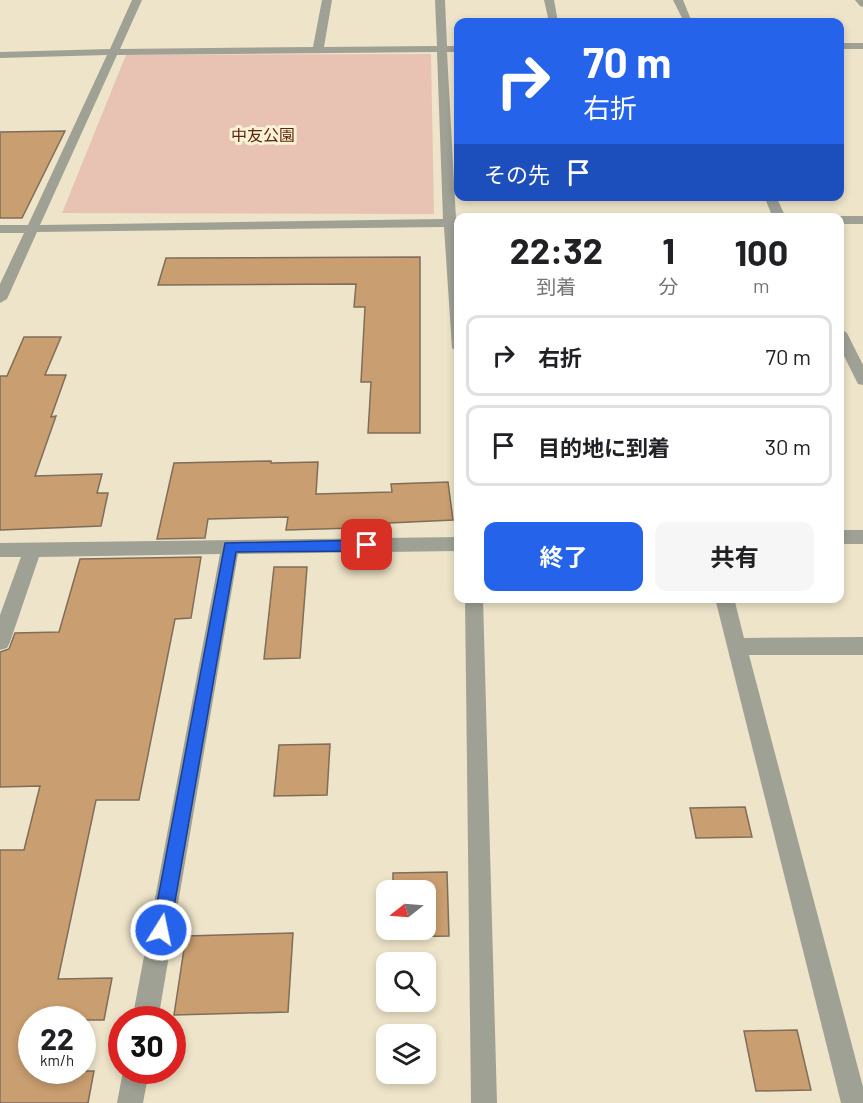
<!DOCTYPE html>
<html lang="ja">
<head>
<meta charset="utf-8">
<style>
	:root { --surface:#fff; --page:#f6f6f6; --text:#202124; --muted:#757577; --line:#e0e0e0; --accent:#2563eb }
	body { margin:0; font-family:Barlow,"Noto Sans JP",sans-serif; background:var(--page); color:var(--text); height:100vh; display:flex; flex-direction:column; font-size:22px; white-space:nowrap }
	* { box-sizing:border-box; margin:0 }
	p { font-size:20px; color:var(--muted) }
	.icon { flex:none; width:33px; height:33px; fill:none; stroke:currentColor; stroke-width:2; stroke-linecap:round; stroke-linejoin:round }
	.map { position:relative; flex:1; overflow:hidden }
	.details { position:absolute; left:454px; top:213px; width:390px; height:390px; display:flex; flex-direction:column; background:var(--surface); border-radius:12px; box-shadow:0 3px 9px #0003 }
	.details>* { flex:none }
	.banner { position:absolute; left:454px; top:18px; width:390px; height:183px; border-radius:12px; box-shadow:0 3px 9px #0003; background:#2563eb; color:#fff; overflow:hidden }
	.needle { width:39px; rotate:253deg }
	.controls { position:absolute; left:376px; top:880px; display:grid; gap:12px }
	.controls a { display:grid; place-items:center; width:60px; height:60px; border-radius:12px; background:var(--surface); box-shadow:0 3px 9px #0003; font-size:30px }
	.speed { position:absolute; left:18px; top:1006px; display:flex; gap:12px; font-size:30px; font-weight:700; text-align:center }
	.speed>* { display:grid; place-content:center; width:78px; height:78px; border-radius:50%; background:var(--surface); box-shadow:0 3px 9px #0003; line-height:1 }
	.speed small { font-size:15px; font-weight:400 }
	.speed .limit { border:9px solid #d22; background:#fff; color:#111 }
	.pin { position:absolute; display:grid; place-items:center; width:51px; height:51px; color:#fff; margin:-26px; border-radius:12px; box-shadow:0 3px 9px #0006 }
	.me { position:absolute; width:66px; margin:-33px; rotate:10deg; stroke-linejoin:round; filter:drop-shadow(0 0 4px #0008) }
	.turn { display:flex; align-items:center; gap:21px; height:126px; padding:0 30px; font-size:27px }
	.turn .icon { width:78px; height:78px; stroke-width:2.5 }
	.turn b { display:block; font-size:42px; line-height:51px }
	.then { display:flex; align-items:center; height:57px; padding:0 30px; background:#0003; gap:12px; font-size:22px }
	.eta { display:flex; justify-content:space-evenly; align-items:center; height:102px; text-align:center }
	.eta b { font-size:36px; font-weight:700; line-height:42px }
	.primary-button { display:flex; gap:12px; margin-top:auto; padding:12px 30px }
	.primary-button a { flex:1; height:69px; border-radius:12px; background:var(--accent); color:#fff; font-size:24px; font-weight:700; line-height:69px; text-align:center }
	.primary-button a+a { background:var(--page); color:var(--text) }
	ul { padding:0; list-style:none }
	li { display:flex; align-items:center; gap:18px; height:81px; margin:0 12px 9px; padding:0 18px; border:3px solid var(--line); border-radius:12px }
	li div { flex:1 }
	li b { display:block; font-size:22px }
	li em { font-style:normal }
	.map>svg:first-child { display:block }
</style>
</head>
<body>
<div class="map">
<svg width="863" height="1103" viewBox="0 0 863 1103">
	<rect width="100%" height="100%" fill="#ede4c9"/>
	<path fill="#e8c2b3" d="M431,54L434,214L62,213L126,55Z"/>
	<path fill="#c99e70" stroke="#806d5a" stroke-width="1.5" d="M65,131L22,218H0V132Z
		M420,257V433H368L371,382H361L365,307H354L356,284L158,285L166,258Z
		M24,337H61L45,375H66L51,417L56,416L35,476L102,474L97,493H108L101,526L0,530V376H7Z
		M271,461V463L318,462L316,494L392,492L391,484L448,482L453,520L389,523L390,527L286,530L288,517L208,519L205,538L157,539L174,463Z
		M201,557L191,618L175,619L139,800H96L58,979L112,978L104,1020H32V1071H94L88,1103H0V850H24L40,786L0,787V652L9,649L15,633L59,632L80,559Z
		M274,567H307L300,658L264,659Z
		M330,744L327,795L274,796L279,745Z
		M745,807L752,837L696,838L690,808Z
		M447,872L449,936L393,937V930H426V891H393V873Z
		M293,933L288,1012L174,1015L186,936Z
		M797,1030L811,1090L756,1091L744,1031Z"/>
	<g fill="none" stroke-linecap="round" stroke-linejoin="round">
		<path fill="#9fa195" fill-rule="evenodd" d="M132,0H142L120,49L313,47L322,0H332L324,47L437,46L435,0H445L447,46H459V52H447L456,219H459V227H457L459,353L452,348L444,227L37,232L7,299L0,303V284L24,233H0V225H28L107,55L0,58V52L110,49ZM437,52L443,219L40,225L117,55Z
			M544,0H554L558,22H549Z
			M673,0H683L692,22H684Z
			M840,43H863V49H840Z
			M764,196H776L786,218H773Z
			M840,216H863V224H840V218H835Z
			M840,328L847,333L863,365V385L858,384L840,348Z
			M840,530H863V544H840Z
			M459,537V551L238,554L158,1020H132L220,554L39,557L10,642L7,648L0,650V615L21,557H0V543Z
			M465,598H483L497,1103H471Z
			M715,598H734L744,638L863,637V655H749L863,1087V1103H841Z
			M123,1071H149L143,1103H117Z"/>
		<path fill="#9fa195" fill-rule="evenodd" d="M855,0H863V7L860,6Z"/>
	</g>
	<path fill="#2563eb" stroke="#184099" stroke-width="1.5" d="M367,540L374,545L367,551L236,552L170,930L168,936L161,939L155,936L152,930L225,543Z"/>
	<g text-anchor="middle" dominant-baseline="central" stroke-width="6" stroke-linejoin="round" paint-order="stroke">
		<g font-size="16" fill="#5d270d" stroke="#faf1d6">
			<text x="263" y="134">中友公園</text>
		</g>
	</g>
</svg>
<div class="controls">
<a><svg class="needle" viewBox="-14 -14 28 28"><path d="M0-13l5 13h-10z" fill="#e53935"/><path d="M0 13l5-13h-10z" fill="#757577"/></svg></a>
<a><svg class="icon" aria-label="search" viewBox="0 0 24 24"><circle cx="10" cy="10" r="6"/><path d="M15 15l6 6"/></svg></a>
<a><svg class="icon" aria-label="layers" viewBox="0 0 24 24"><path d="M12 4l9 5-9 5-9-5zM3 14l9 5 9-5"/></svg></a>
</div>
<div class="speed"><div>22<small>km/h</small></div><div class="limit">30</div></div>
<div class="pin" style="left:367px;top:545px;background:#d93025"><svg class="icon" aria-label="arrive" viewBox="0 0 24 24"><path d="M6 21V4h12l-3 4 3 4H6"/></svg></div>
<svg class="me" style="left:161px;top:930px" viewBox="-20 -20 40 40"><circle r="17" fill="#2563eb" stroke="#fff" stroke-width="3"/><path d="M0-11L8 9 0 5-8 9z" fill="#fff"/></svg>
<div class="banner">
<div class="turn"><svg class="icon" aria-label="right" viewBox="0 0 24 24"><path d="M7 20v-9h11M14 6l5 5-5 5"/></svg><div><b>70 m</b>右折</div></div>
<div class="then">その先<svg class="icon" aria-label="arrive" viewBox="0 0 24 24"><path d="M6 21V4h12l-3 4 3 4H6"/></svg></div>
</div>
<section class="details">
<div class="eta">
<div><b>22:32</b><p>到着</p></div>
<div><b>1</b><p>分</p></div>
<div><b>100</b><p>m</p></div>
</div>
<ul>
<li><svg class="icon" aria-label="right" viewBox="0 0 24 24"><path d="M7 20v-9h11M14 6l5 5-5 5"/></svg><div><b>右折</b></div><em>70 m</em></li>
<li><svg class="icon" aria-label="arrive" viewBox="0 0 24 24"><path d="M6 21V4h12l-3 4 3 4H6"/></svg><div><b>目的地に到着</b></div><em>30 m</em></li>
</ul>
<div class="primary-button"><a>終了</a><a>共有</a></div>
</section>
</div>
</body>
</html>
